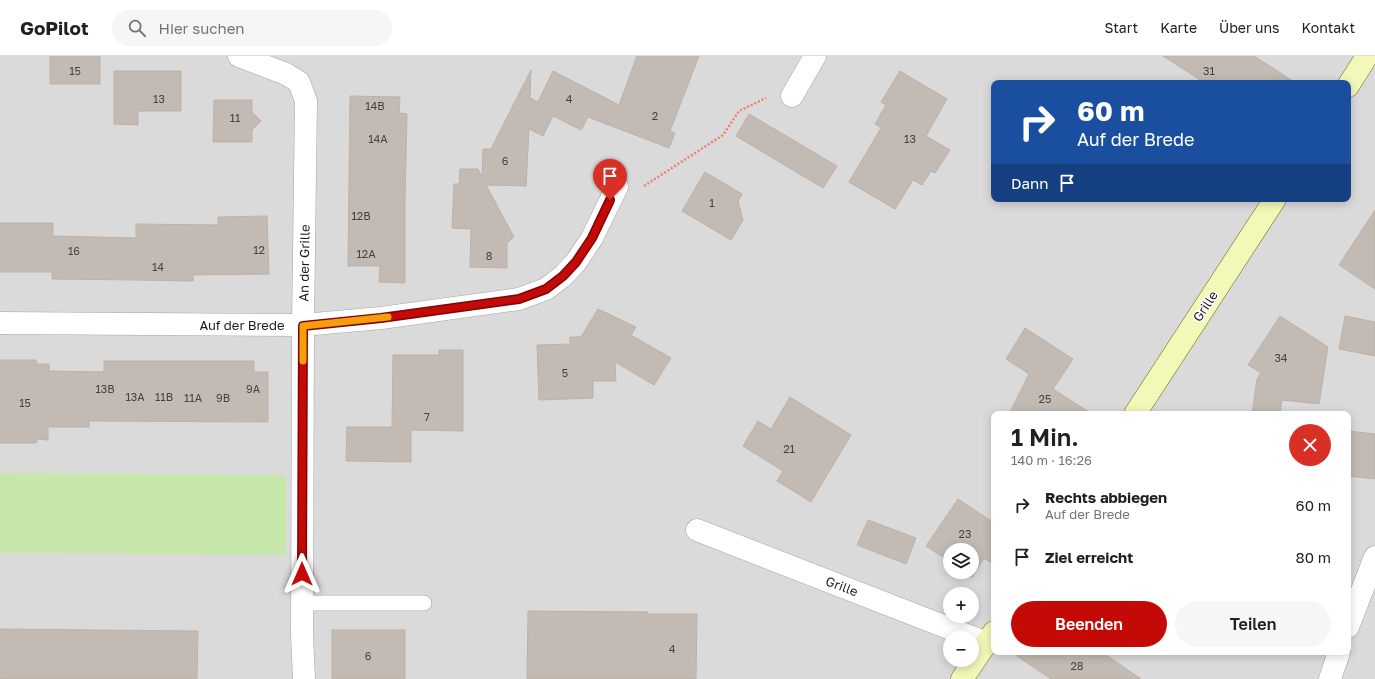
<!DOCTYPE html>
<html lang="de">
<head>
<meta charset="utf-8">
<style>
	:root { --surface:#fff; --page:#f6f6f6; --text:#202124; --muted:#757577; --line:#e0e0e0; --accent:#c30a07 }
	body { margin:0; font-family:"Golos Text",sans-serif; background:var(--page); color:var(--text); height:100vh; display:flex; flex-direction:column; font-size:15px; white-space:nowrap }
	* { box-sizing:border-box; margin:0 }
	p { font-size:13px; color:var(--muted) }
	.icon { flex:none; width:22px; height:22px; fill:none; stroke:currentColor; stroke-width:2; stroke-linecap:round; stroke-linejoin:round }
	.map { position:relative; flex:1; overflow:hidden }
	.details { position:absolute; left:991px; top:355px; width:360px; height:244px; display:flex; flex-direction:column; background:var(--surface); border-radius:8px; box-shadow:0 2px 10px #0003 }
	.details>* { flex:none }
	.hud { position:absolute; left:991px; top:24px; width:360px; height:122px; border-radius:8px; box-shadow:0 2px 10px #0003; background:#1a4fa0; color:#fff; overflow:hidden }
	.fabs { position:absolute; left:943px; top:487px; display:grid; gap:8px }
	.fabs a { display:grid; place-items:center; width:36px; height:36px; border-radius:50%; background:var(--surface); box-shadow:0 2px 10px #0003; font-size:20px }
	.pin { position:absolute; display:grid; place-items:center; width:34px; height:34px; color:#fff; margin:-41px -17px; border-radius:50% 50% 50% 0; rotate:-45deg; box-shadow:0 0 4px #0007 }
	.pin .icon { rotate:45deg }
	.me { position:absolute; width:44px; margin:-22px; rotate:0deg; stroke-linejoin:round; filter:drop-shadow(0 0 3px #0008) }
	.turn { display:flex; align-items:center; gap:14px; height:84px; padding:0 20px; font-size:18px }
	.turn .icon { width:52px; height:52px; stroke-width:2.5 }
	.turn b { display:block; font-size:28px; line-height:34px }
	.then { display:flex; align-items:center; height:38px; padding:0 20px; background:#0003; gap:8px; font-size:15px }
	.round { display:grid; place-items:center; flex:none; width:42px; height:42px; border-radius:21px; background:var(--page) }
	.head { display:flex; align-items:center; justify-content:space-between; height:68px; padding:0 20px }
	h1 { font-size:24px; font-weight:600; line-height:30px }
	.cta { display:flex; gap:8px; margin-top:auto; padding:8px 20px }
	.cta a { flex:1; height:46px; border-radius:24px; background:var(--accent); color:#fff; font-size:16px; font-weight:600; line-height:46px; text-align:center }
	.cta a+a { background:var(--page); color:var(--text) }
	ul { padding:0; list-style:none }
	li { display:flex; align-items:center; gap:12px; height:52px; padding:0 20px }
	li div { flex:1 }
	li b { display:block; font-size:15px }
	li em { font-style:normal }
	header { display:flex; align-items:center; gap:24px; box-sizing:border-box; height:56px; padding:0 20px; background:var(--surface); border-bottom:1px solid var(--line) }
	header strong { font-size:19px }
	nav { display:flex; gap:22px; margin-inline-start:auto; font-size:14px }
	.search { width:280px; height:36px; background:var(--page); display:flex; align-items:center; gap:10px; box-sizing:border-box; padding:0 14px; border-radius:22px; color:var(--muted); font-size:15px }
	.map>svg:first-child { display:block }
</style>
</head>
<body>
<header>
<strong>GoPilot</strong>
<div class="search"><svg class="icon" aria-label="search" viewBox="0 0 24 24"><circle cx="10" cy="10" r="6"/><path d="M15 15l6 6"/></svg>Hier suchen</div>
<nav><a>Start</a><a>Karte</a><a>Über uns</a><a>Kontakt</a></nav>
</header>
<div class="map">
<svg width="1375" height="623" viewBox="0 0 1375 623">
	<rect width="100%" height="100%" fill="#eeeae3"/>
	<path fill="#dbdada" fill-rule="evenodd" d="M0,0H1375V623H0ZM994,27H1348V143H994ZM994,358H1348V596H994ZM950,494H972V516H950ZM950,538H972V560H950ZM950,582H972V604H950Z"/>
	<path fill="#c7e7aa" d="M0,417L286,419V499L0,497Z"/>
	<path fill="#c2bab3" stroke="#bfb1a6" d="M50,0H100V28H50Z
		M637,0H699L670,75L675,77L669,92L588,61L581,74L553,60L543,80L529,73L526,130L486,129L514,181L507,187V212L470,211L471,173L452,172L454,128H459L460,113H478L482,121L483,93H491L531,14L530,42L538,46L553,15L619,49Z
		M1163,0H1254L1296,27H1205Z
		M114,15H181V55H138V69L114,68Z
		M900,15L947,43L926,80L950,94L935,117L931,115L922,129L913,124L895,153L849,126L881,72L875,68L886,49L881,46Z
		M350,40L400,41L399,57L407,58L405,143V227L379,226L380,210H348Z
		M214,44H252V56L261,65L252,74V86H213Z
		M749,58L837,110L823,132L736,80Z
		M705,116L742,138L738,145L743,164L731,184L682,155Z
		M1375,154V233L1339,209Z
		M267,160L269,218L193,219V225L136,224L52,223V216H0V167H53V180L136,182V168L218,169V161Z
		M598,253L636,271L631,279L671,302L654,329L615,306L616,325H593V342L539,344L537,289L570,288V281H581Z
		M1280,260L1328,291L1319,348L1282,344L1280,358H1252L1257,323L1261,317L1248,309Z
		M1345,260L1375,266V300L1339,293Z
		M1025,272L1073,303L1053,333L1092,358H1009L1029,318L1006,303Z
		M439,294H463V375L411,374V406L346,405L347,371H392L393,299H439Z
		M0,304H36L37,308H49V315L104,316V305H254V316H268V366L89,365V371H48V384L37,383L36,387H0Z
		M790,341L851,379L811,446L777,425L783,415L743,390L758,365L771,373Z
		M1348,375L1375,378V423L1348,420Z
		M958,443L994,467V509L984,502L972,521L965,516H972V494H950V506L926,490Z
		M868,464L916,482L906,508L857,489Z
		M528,555L648,556V558H697L696,623H527Z
		M0,573L198,575L197,623H0Z
		M332,574H405V623H332Z
		M1011,596H1102L1141,623H1051Z"/>
	<g fill="none" stroke-linecap="round" stroke-linejoin="round">
		<defs>
			<path id="lane" d="M302,547H424"/>
			<path id="street" d="M239,0L286,18L299,26L306,45L303,269L302,578L304,623
				M792,40L815,0
				M0,267L303,269L381,262L519,243L546,233L563,220L576,206L592,182L617,131
				M697,474L987,587
				M1348,571L1375,501
				M1330,623L1339,596"/>
			<path id="secondary" d="M1348,30L1367,0
				M1135,358L1275,143
				M962,623L994,576"/>
		</defs>
		<use href="#lane" stroke="#a4a4a4" stroke-width="16"/>
		<use href="#street" stroke="#a4a4a4" stroke-width="23"/>
		<use href="#secondary" stroke="#636f09" stroke-width="23"/>
		<path stroke="#f47e6e" stroke-width="2.5" stroke-dasharray="2 2" stroke-linecap="butt" d="M644,130L723,79L739,55L766,42"/>
		<use href="#lane" stroke="#fff" stroke-width="15"/>
		<use href="#street" stroke="#fff" stroke-width="22"/>
		<use href="#secondary" stroke="#f3f7b8" stroke-width="22"/>
	</g>
	<g fill="none" stroke-linecap="round" stroke-linejoin="round">
		<defs>
			<path id="route" d="M302,518L303,270L381,262L519,243L546,233L563,220L576,206L592,182L610,144"/>
		</defs>
		<use href="#route" stroke="#7f0605" stroke-width="10"/>
		<use href="#route" stroke="#c30a07" stroke-width="7"/>
		<path stroke="#f59e0b" stroke-width="7" d="M303,305V270L388,261"/>
	</g>
	<g text-anchor="middle" dominant-baseline="central" stroke-width="3" stroke-linejoin="round" paint-order="stroke">
		<g font-size="11" fill="#464442">
			<text x="75" y="14">15</text>
			<text x="1209" y="14">31</text>
			<text x="159" y="42">13</text>
			<text x="569" y="42">4</text>
			<text x="375" y="49">14B</text>
			<text x="655" y="59">2</text>
			<text x="235" y="61">11</text>
			<text x="378" y="82">14A</text>
			<text x="910" y="82">13</text>
			<text x="505" y="104">6</text>
			<text x="712" y="146">1</text>
			<text x="361" y="159">12B</text>
			<text x="259" y="193">12</text>
			<text x="74" y="194">16</text>
			<text x="366" y="197">12A</text>
			<text x="489" y="199">8</text>
			<text x="158" y="210">14</text>
			<text x="1281" y="301">34</text>
			<text x="565" y="316">5</text>
			<text x="105" y="332">13B</text>
			<text x="253" y="332">9A</text>
			<text x="135" y="340">13A</text>
			<text x="164" y="340">11B</text>
			<text x="193" y="341">11A</text>
			<text x="223" y="341">9B</text>
			<text x="1045" y="342">25</text>
			<text x="25" y="346">15</text>
			<text x="427" y="360">7</text>
			<text x="789" y="392">21</text>
			<text x="965" y="477">23</text>
			<text x="672" y="592">4</text>
			<text x="368" y="599">6</text>
			<text x="1077" y="609">28</text>
		</g>
		<g font-size="13" fill="#1d1d1d" stroke="#fff">
			<text transform="translate(304 207) rotate(-89)">An der Grille</text>
			<text transform="translate(1205 250) rotate(-57)">Grille</text>
			<text x="242" y="269">Auf der Brede</text>
			<text transform="translate(842 530) rotate(21)">Grille</text>
		</g>
	</g>
</svg>
<div class="fabs">
<a><svg class="icon" aria-label="layers" viewBox="0 0 24 24"><path d="M12 4l9 5-9 5-9-5zM3 14l9 5 9-5"/></svg></a>
<a>+</a>
<a>−</a>
</div>
<div class="pin" style="left:610px;top:144px;background:#d93025"><svg class="icon" aria-label="arrive" viewBox="0 0 24 24"><path d="M6 21V4h12l-3 4 3 4H6"/></svg></div>
<svg class="me" style="left:302px;top:518px" viewBox="-20 -20 40 40"><path d="M0-17L14 15 0 8-14 15z" fill="#c30a07" stroke="#fff" stroke-width="4"/></svg>
<div class="hud">
<div class="turn"><svg class="icon" aria-label="right" viewBox="0 0 24 24"><path d="M7 20v-9h11M14 6l5 5-5 5"/></svg><div><b>60 m</b>Auf der Brede</div></div>
<div class="then">Dann<svg class="icon" aria-label="arrive" viewBox="0 0 24 24"><path d="M6 21V4h12l-3 4 3 4H6"/></svg></div>
</div>
<section class="details">
<div class="head"><div><h1>1 Min.</h1><p>140 m · 16:26</p></div><a class="round" style="background:#d93025;color:#fff"><svg class="icon" aria-label="close" viewBox="0 0 24 24"><path d="M6 6l12 12M18 6L6 18"/></svg></a></div>
<ul>
<li><svg class="icon" aria-label="right" viewBox="0 0 24 24"><path d="M7 20v-9h11M14 6l5 5-5 5"/></svg><div><b>Rechts abbiegen</b><p>Auf der Brede</p></div><em>60 m</em></li>
<li><svg class="icon" aria-label="arrive" viewBox="0 0 24 24"><path d="M6 21V4h12l-3 4 3 4H6"/></svg><div><b>Ziel erreicht</b></div><em>80 m</em></li>
</ul>
<div class="cta"><a>Beenden</a><a>Teilen</a></div>
</section>
</div>
</body>
</html>
